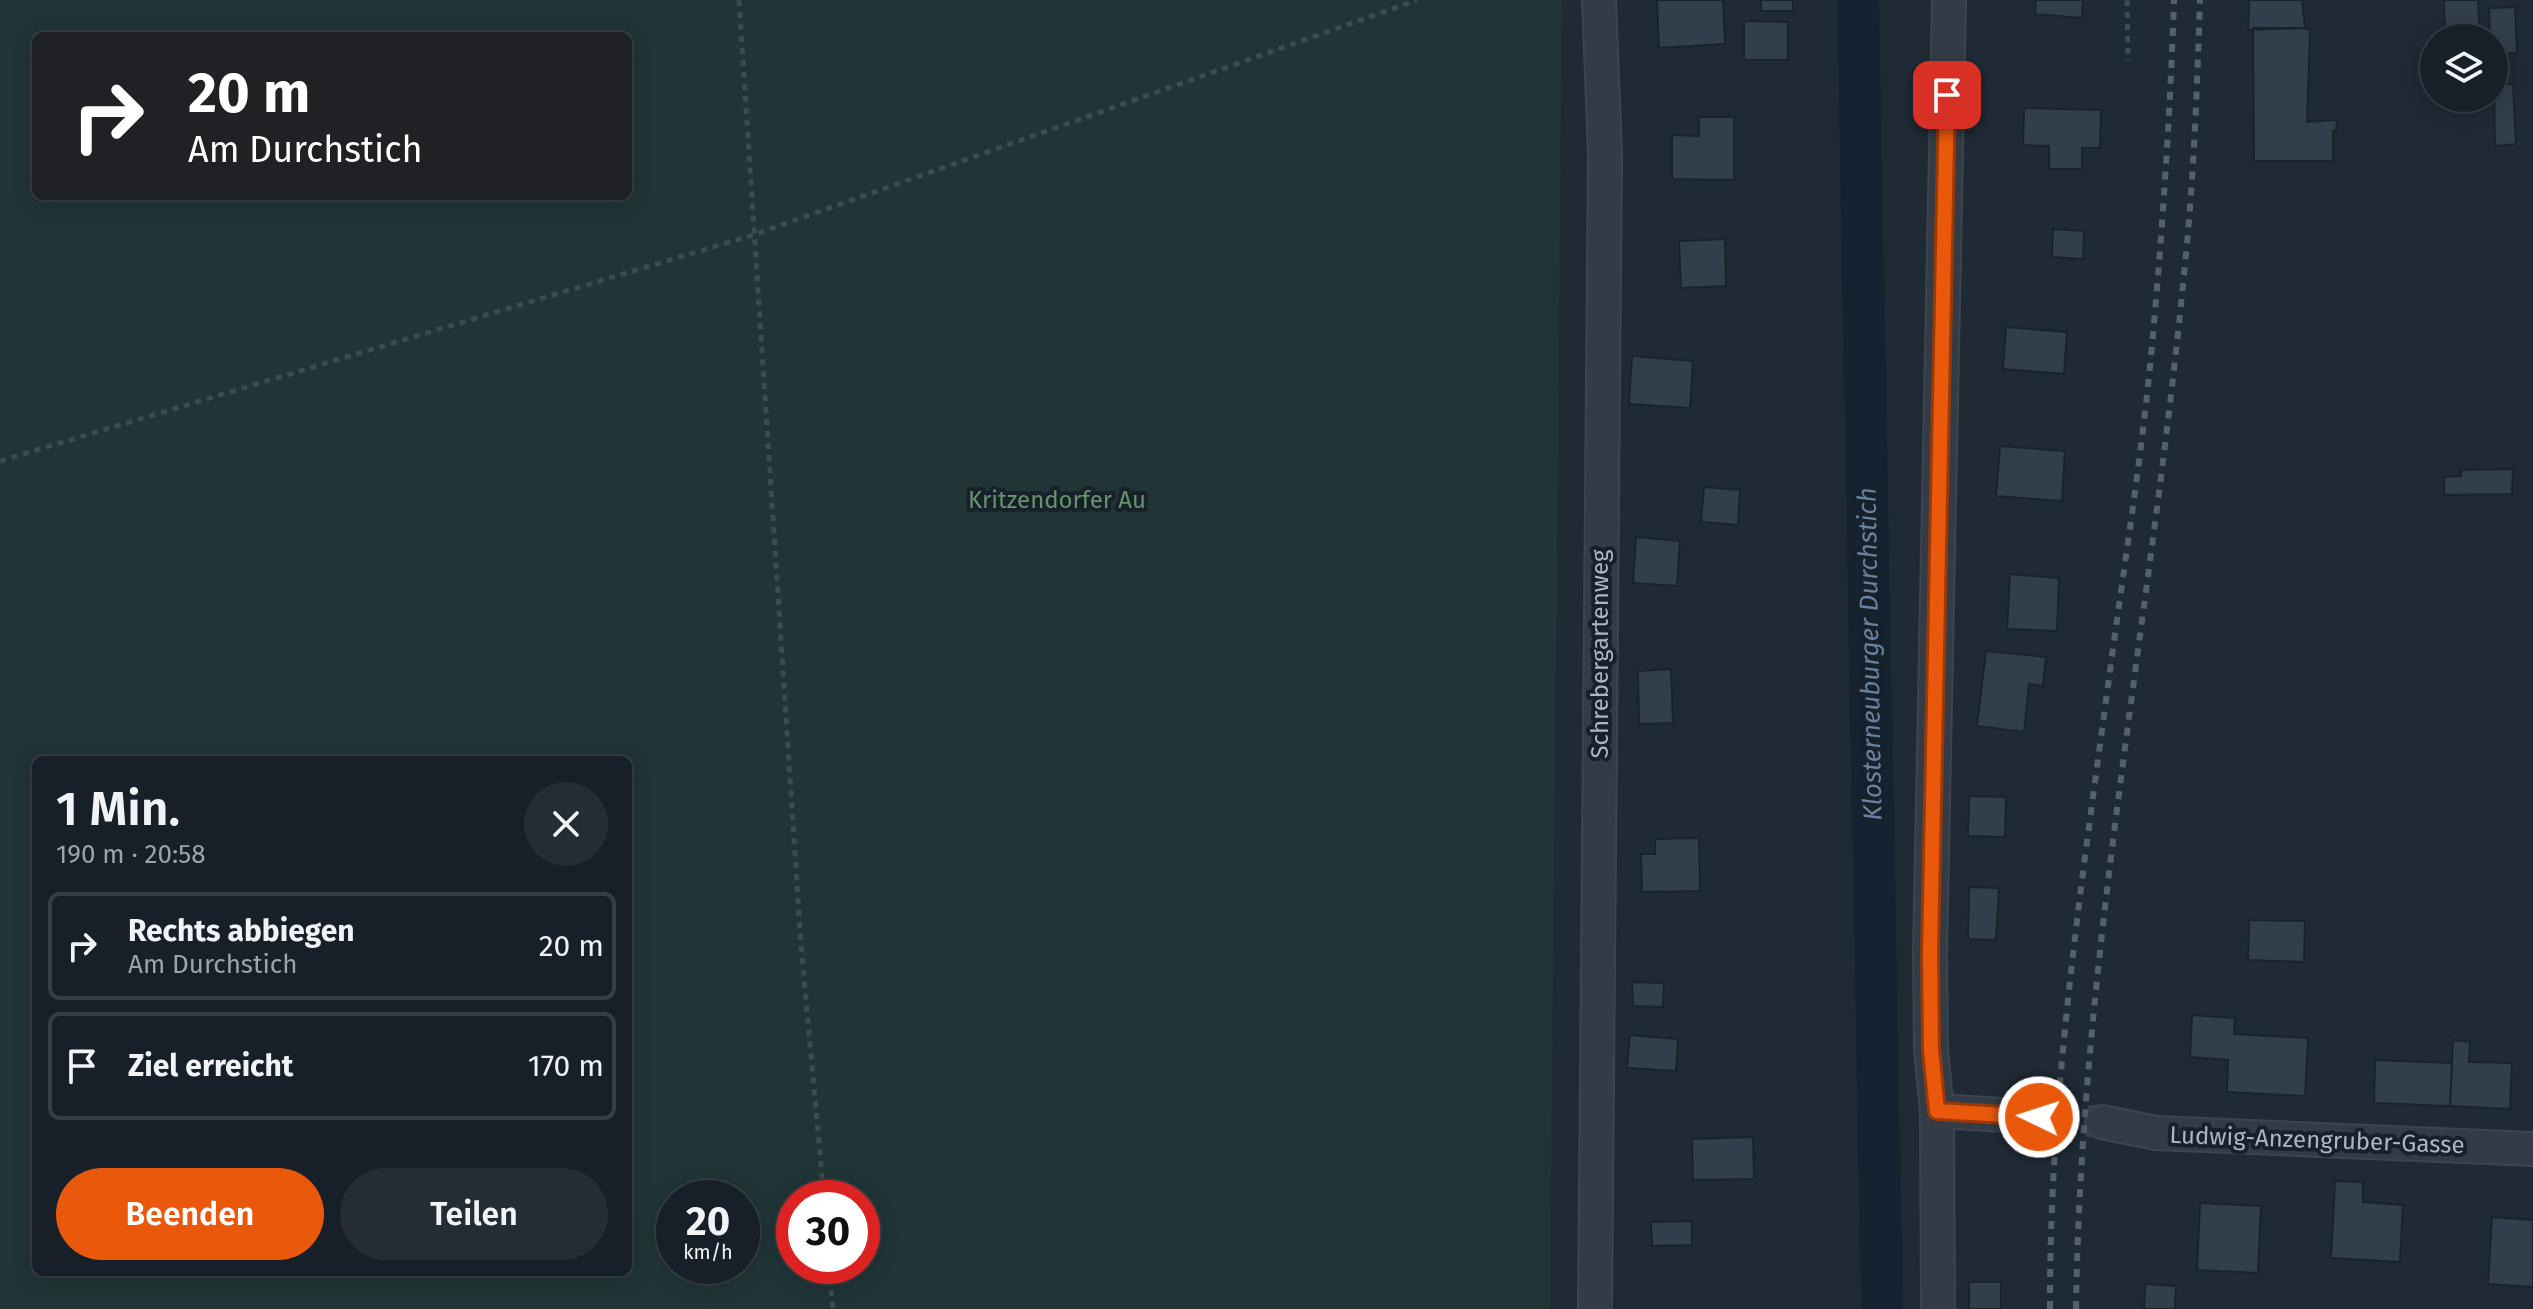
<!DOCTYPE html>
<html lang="de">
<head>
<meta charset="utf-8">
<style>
	:root { --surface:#172028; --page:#242d34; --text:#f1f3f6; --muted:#9ea3a8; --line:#363e45; --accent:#ea580c }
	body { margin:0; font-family:"Fira Sans",sans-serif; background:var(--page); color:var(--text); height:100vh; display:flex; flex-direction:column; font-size:30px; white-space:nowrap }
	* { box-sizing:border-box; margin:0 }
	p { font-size:26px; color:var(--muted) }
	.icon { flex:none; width:44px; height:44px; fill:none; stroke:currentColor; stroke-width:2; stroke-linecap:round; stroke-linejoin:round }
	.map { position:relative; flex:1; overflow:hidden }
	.sheet { position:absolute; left:32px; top:756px; width:600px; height:520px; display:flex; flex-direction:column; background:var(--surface); border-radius:12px; box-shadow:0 4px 20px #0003,0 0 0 2px var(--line) }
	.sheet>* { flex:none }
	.hud { position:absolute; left:32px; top:32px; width:600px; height:168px; border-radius:12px; box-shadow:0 4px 20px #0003,0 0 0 2px var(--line); background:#202124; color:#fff; overflow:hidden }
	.fabs { position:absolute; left:2420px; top:24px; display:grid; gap:16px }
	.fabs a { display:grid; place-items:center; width:88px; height:88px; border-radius:50%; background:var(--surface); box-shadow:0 4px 20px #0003,0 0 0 2px var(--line); font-size:40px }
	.speed { position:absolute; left:656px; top:1180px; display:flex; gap:16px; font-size:40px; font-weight:700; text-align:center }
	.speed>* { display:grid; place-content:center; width:104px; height:104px; border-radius:50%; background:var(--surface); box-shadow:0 4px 20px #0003,0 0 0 2px var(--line); line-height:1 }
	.speed small { font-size:20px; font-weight:400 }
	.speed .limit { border:12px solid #d22; background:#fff; color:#111 }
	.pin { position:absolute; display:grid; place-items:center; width:68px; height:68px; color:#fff; margin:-34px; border-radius:16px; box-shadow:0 4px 12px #0006 }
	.me { position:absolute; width:88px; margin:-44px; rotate:274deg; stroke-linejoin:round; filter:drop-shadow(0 0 6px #0008) }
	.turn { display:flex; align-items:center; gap:28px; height:168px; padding:0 24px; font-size:36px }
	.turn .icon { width:104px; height:104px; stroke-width:2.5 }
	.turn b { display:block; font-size:56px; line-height:68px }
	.round { display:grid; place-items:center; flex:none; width:84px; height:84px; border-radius:42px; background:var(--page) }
	.summary { display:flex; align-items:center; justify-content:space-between; height:136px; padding:0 24px }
	h1 { font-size:48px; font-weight:600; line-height:60px }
	.cta { display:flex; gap:16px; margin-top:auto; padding:16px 24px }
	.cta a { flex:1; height:92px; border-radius:48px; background:var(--accent); color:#fff; font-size:32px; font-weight:600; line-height:92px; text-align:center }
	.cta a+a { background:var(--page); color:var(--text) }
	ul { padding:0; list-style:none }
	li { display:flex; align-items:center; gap:24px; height:108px; margin:0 16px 12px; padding:0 8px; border:4px solid var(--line); border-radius:12px }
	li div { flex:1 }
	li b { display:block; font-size:30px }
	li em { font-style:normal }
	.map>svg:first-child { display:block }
</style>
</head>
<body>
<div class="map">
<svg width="2533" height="1309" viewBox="0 0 2533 1309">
	<rect width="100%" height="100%" fill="#1f2a35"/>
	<path fill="#213536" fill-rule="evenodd" d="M0,0H1562L1550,1309H0ZM36,36H628V196H36ZM36,760H628V1272H36ZM674,1198H742V1266H674ZM794,1198H862V1266H794Z"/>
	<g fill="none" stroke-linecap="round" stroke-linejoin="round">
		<path stroke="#142232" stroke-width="42" d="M1858,0L1882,1309"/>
	</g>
	<path fill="#313e4c" stroke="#1a232c" stroke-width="2" d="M1657,0H1723L1725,44L1659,48Z
		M1761,0H1793V11H1761Z
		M2036,0H2083L2082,18L2035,14Z
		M2249,0H2302L2305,28L2248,30Z
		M2444,0H2478L2480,38H2445Z
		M2515,7L2517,53H2494V38H2490L2489,8Z
		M1744,21L1788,22V60H1744Z
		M2253,28H2305L2310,30L2307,122L2337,120L2336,131H2333V161H2254Z
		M2494,84H2513L2516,144L2495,146Z
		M2024,108L2101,110L2100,148H2082V169H2049V146L2023,145Z
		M1699,117H1734V180L1672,179V135L1699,136Z
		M2053,229L2084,231L2083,259L2052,257Z
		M1725,239L1726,286L1681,288L1679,241Z
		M2006,327L2067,332L2064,374L2003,369Z
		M1632,356L1693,361L1690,408L1629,404Z
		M2000,446L2065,451L2062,501L1996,496Z
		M2513,469L2512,494L2444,495V477L2461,476V470Z
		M1704,487L1740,490L1738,525L1701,522Z
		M1636,537L1680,541L1677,586L1633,583Z
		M2010,574L2059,578L2057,631L2007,629Z
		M1986,651L2046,657L2043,686L2029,684L2024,732L1977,726Z
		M1671,669L1673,723L1639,724L1638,671Z
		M1969,796L2006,797L2005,837L1968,836Z
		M1699,838L1700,891L1642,892L1641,854H1655V839Z
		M1969,887L1999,888L1996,940L1968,939Z
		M2249,920L2305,921L2304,962L2248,960Z
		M1632,982L1664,983L1663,1007L1633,1006Z
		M2192,1015L2235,1018L2234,1034L2308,1038L2305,1096L2227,1092L2228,1060L2190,1057Z
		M1630,1035L1678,1039L1676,1071L1627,1068Z
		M2453,1040L2470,1042L2469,1062L2512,1063L2510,1109L2450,1106Z
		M2375,1060L2452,1063L2450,1106L2374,1103Z
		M1753,1137L1754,1179L1693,1180L1692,1139Z
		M2335,1181L2363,1182V1202L2403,1205L2400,1262L2331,1258Z
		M2200,1203L2261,1206L2258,1273L2197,1270Z
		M2492,1217L2533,1220V1287L2488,1284Z
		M1692,1221V1245L1652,1246L1651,1222Z
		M1969,1282H2001V1309H1969Z
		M2145,1284L2176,1286L2175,1309H2144Z"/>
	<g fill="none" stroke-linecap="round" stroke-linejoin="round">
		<path stroke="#343f4a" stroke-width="32" stroke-dasharray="32 16" stroke-linecap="butt" d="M2039,1117L2102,1122"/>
		<defs>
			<path id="minor" d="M1937,1111L2039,1117
				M2102,1122L2156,1133L2533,1149
				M1595,1309L1605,154L1599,0
				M1938,1309L1937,1111L1931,1050L1930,952L1949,0"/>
		</defs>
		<use href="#minor" stroke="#3c454f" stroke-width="36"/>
		<path stroke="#3a4e4f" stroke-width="5" stroke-dasharray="6 6" stroke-linecap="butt" d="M739,0L801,945L824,1198
			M2127,0L2128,61
			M0,461L753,235L1417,0
			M829,1266L833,1309"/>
		<use href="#minor" stroke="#333c46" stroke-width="32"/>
		<path stroke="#54606d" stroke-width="6" stroke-dasharray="8 8" stroke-linecap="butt" d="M2050,1309C2049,1099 2082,879 2110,671C2124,566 2141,461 2151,356C2162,238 2170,119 2174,0
			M2076,1309C2081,958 2152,613 2185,264C2194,176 2197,88 2200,0"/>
	</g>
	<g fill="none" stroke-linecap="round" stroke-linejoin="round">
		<defs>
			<path id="route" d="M1947,95L1930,952L1931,1050L1937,1111L2039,1117"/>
		</defs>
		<use href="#route" stroke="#983908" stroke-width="20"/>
		<use href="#route" stroke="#ea580c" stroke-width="14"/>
	</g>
	<g text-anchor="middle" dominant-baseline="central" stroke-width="8" stroke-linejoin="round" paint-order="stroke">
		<g font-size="24" fill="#65936d" stroke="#18212a">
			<text x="1057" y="500">Kritzendorfer Au</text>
		</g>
		<g font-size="24" fill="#acb6c3" stroke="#18212a">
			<text transform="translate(1600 654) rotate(-90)">Schrebergartenweg</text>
			<text transform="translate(2317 1140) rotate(2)">Ludwig-Anzengruber-Gasse</text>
		</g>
		<g font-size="26" font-style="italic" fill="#6582a2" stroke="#18212a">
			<text transform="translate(1870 654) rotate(-91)">Klosterneuburger Durchstich</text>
		</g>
	</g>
</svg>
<div class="fabs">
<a><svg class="icon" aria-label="layers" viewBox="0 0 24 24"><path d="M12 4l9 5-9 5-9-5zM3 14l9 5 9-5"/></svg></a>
</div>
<div class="speed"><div>20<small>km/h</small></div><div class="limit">30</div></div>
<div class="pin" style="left:1947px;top:95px;background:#d93025"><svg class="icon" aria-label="arrive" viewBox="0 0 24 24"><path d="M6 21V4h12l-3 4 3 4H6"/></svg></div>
<svg class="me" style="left:2039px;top:1117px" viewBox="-20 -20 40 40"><circle r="17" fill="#ea580c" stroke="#fff" stroke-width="3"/><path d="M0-11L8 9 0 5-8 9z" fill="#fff"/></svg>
<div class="hud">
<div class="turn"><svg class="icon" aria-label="right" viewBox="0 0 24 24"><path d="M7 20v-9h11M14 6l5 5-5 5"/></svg><div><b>20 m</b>Am Durchstich</div></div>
</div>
<section class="sheet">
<div class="summary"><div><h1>1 Min.</h1><p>190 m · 20:58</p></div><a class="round"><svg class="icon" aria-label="close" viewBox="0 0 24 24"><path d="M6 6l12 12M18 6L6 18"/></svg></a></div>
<ul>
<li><svg class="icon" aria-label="right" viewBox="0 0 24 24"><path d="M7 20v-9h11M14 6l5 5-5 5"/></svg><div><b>Rechts abbiegen</b><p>Am Durchstich</p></div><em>20 m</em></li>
<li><svg class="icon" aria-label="arrive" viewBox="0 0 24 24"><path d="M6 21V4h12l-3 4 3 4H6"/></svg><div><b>Ziel erreicht</b></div><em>170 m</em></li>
</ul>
<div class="cta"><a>Beenden</a><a>Teilen</a></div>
</section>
</div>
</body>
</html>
